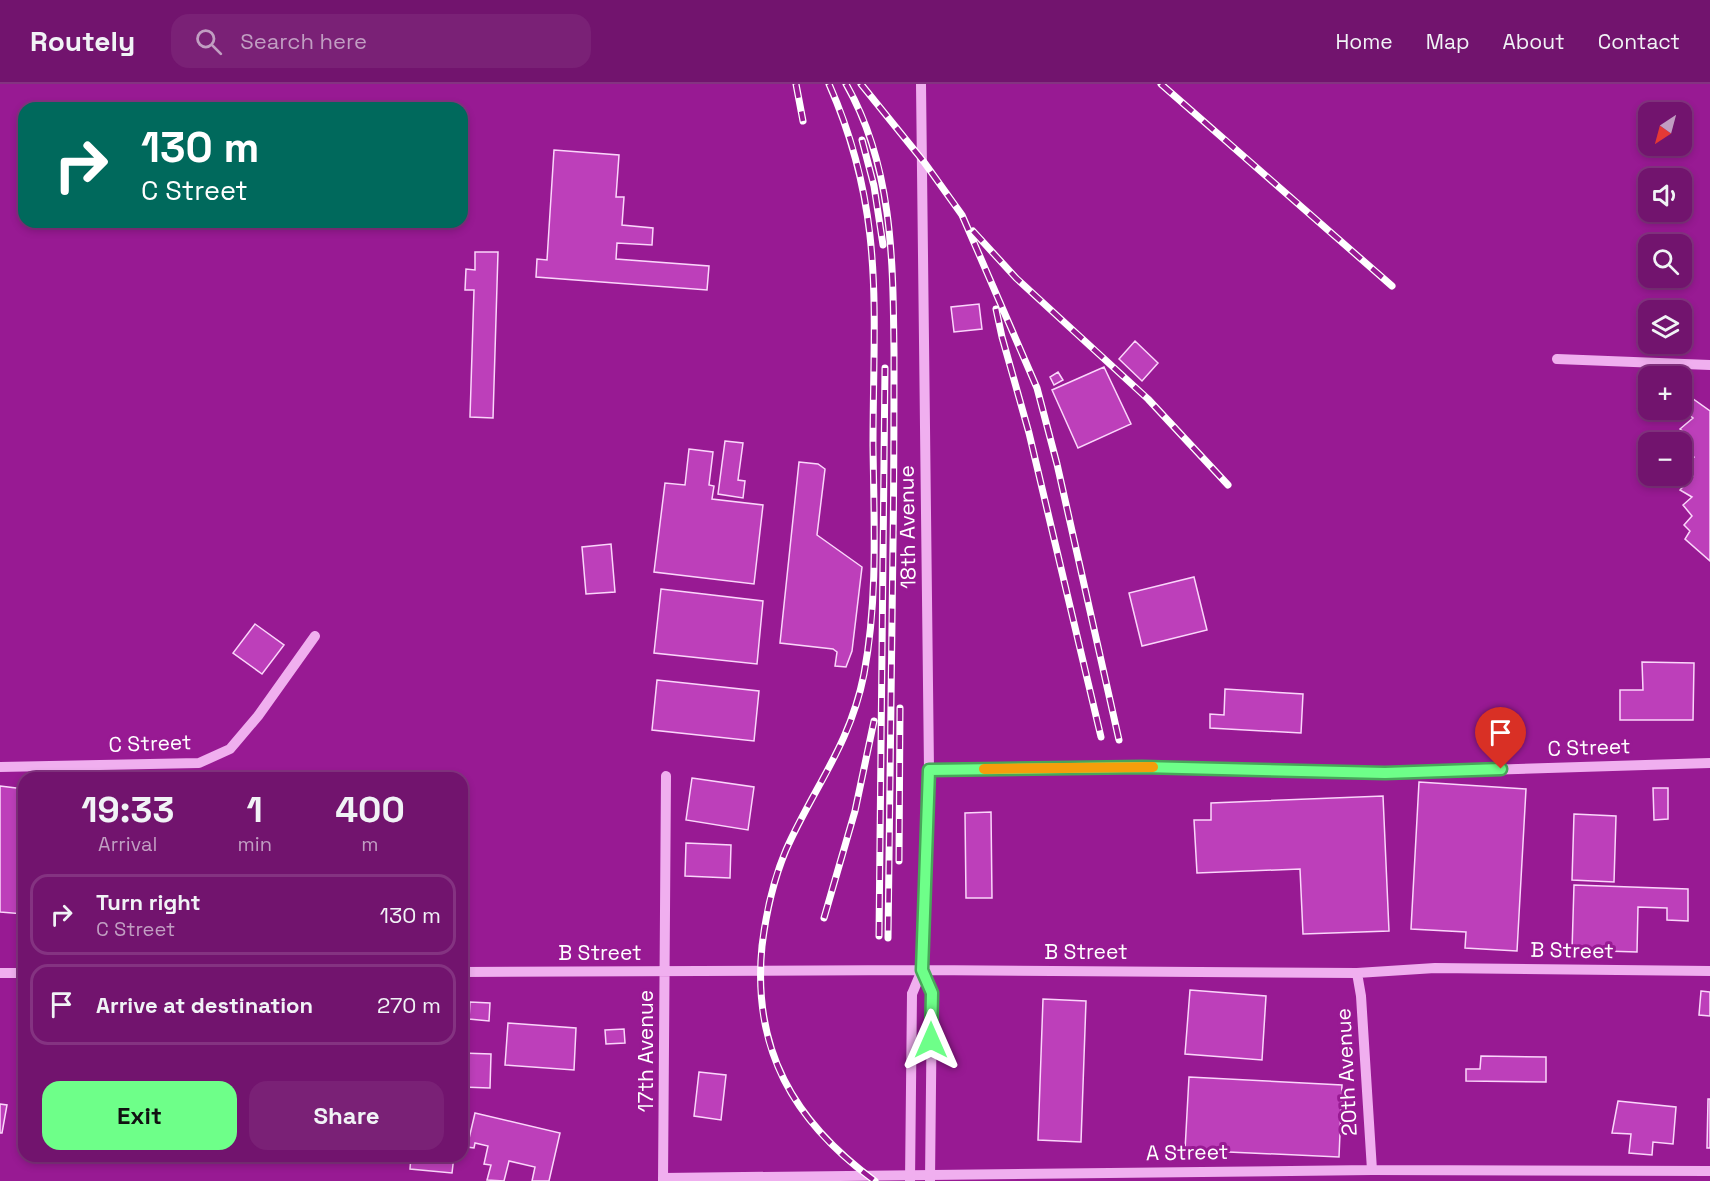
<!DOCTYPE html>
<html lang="en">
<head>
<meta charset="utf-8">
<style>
	:root { --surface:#72146e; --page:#7a2176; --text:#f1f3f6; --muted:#c19ec2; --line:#843381; --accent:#6eff89 }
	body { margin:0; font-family:"Space Grotesk",sans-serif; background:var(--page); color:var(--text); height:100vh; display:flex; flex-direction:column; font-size:22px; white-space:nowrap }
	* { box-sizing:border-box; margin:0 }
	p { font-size:20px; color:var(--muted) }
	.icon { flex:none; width:33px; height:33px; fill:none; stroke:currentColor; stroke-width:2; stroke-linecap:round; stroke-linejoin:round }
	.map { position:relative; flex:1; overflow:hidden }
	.sheet { position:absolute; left:18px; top:688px; width:450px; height:390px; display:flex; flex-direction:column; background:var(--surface); border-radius:18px; box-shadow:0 3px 9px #0003,0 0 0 2px var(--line) }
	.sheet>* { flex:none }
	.hud { position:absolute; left:18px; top:18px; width:450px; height:126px; border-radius:18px; box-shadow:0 3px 9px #0003,0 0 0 2px var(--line); background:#00695c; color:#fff; overflow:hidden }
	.needle { width:39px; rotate:216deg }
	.buttons { position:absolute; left:1638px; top:18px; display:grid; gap:12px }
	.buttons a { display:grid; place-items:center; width:54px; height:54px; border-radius:12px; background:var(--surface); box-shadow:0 3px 9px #0003,0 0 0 2px var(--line); font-size:30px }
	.pin { position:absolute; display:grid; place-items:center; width:51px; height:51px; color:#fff; margin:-62px -26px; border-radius:50% 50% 50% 0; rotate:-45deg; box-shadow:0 0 6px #0007 }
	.pin .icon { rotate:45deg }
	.me { position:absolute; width:66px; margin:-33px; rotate:0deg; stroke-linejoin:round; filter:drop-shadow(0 0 4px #0008) }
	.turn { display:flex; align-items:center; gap:21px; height:126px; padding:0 24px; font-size:27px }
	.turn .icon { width:78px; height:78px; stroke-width:2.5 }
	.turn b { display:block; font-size:42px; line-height:51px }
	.eta { display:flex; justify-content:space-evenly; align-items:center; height:102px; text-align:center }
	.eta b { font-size:36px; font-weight:600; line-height:42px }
	.cta { display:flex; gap:12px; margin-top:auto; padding:12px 24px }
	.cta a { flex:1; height:69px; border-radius:18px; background:var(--accent); color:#111; font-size:24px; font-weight:600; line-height:69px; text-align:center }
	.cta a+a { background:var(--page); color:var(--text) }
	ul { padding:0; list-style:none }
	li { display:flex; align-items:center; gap:18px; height:81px; margin:0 12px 9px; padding:0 12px; border:3px solid var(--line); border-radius:18px }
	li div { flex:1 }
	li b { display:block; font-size:22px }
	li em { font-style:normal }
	header { display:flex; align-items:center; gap:36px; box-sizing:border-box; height:84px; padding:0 30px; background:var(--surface); border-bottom:2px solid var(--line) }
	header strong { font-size:28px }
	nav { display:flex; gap:33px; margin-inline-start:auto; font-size:21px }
	.search { width:420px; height:54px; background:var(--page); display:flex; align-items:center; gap:15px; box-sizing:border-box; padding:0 21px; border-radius:18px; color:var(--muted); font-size:22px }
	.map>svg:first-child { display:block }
</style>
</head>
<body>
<header>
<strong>Routely</strong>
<div class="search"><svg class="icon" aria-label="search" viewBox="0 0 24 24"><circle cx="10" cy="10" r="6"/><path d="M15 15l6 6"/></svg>Search here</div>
<nav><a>Home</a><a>Map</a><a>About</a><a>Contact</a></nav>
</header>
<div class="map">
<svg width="1710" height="1097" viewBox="0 0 1710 1097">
	<rect width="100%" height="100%" fill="#981a93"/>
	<path fill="#bd3fba" stroke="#fbd6fb" stroke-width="1.5" d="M554,66L619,71L616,113H624L622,141L653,144L652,161L617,159L616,175L709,182L707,206L536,193L537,175L547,176Z
		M475,168H498L493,334L470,333L474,206H465L466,185L475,186Z
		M979,220L982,245L954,248L951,223Z
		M1135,257L1158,279L1142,297L1119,275Z
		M1104,283L1131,340L1078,364L1052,306Z
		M1058,288L1063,296L1054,301L1050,293Z
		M1682,307L1710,327V477L1685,455L1690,447L1684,441L1692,432L1683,421L1692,413L1680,406L1693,392L1683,384L1694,373L1682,365L1691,354L1680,345L1693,334L1682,325Z
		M725,357L743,359L738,396L745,397L743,414L718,410Z
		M689,365L713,368L709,401L714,402L712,415L763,421L754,500L654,488L665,399L685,401Z
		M799,378L818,380L825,385L817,451L862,483L852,567L846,583L835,582L837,568L833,565L780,559Z
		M611,460L615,508L586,510L582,463Z
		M1194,493L1207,546L1142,562L1129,509Z
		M661,505L763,517L757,580L654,569Z
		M255,540L284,561L262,590L233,569Z
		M1642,578L1694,579L1693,636H1620V606H1643Z
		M657,596L759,607L754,657L652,646Z
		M1225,605L1303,610L1301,649L1210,644V630L1224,631Z
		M692,694L754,703L748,746L686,736Z
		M1419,698L1526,705L1517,867L1465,864L1466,848L1411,845Z
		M0,702L24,705V830L0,828Z
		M1653,704H1668V735L1654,736Z
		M1383,712L1389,847L1303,850L1300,785L1197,789L1194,736H1211V719Z
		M991,728L992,814H966L965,729Z
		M1574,730L1616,732L1614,798L1572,796Z
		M686,759L731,761L730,794L685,792Z
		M1574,801L1688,805V837L1667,836V824L1638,823L1637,868L1572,866Z
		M1190,906L1266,912L1262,976L1185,970Z
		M1701,907L1710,908V932L1699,931Z
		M1043,915L1086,917L1081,1058L1038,1056Z
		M470,918L490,919L489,937L469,935Z
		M508,939L576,944L574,986L505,981Z
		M624,945L625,959L606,960L605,946Z
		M462,969L491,970L490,1004L462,1003Z
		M1481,972L1546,973V998L1466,997V985H1480Z
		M699,988L726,991L721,1036L694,1032Z
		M1189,993L1342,1001L1339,1073L1185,1066Z
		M1708,1015H1710V1064H1707Z
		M1618,1017L1676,1023L1673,1060L1653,1058L1652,1071L1629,1069L1631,1050L1612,1049Z
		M0,1020L7,1021L2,1049H0Z
		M475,1029L560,1049L549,1097H532L535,1083L509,1077L504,1097L487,1096L491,1081L484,1080L488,1062L475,1059L474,1064L467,1063Z
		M411,1072H454L452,1089L410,1085Z"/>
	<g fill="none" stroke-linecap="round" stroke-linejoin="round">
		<path stroke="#f0afef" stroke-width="10" d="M1557,275L1710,281
			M0,683L199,679L230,665L258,632L315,552
			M929,686L1142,683L1385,689L1710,679
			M922,886L932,909
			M462,888L922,886L1357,889L1435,884L1710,887
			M0,889H24
			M1357,889L1361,912L1372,1086
			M912,910L922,886L929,686L921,0
			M663,1094L1372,1086L1710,1087
			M663,1097L666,692"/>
		<defs>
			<path id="rail" d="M796,0L803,37
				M829,0C886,129 873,227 873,362C874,438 878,515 864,590C850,661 814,703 786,766C773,797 766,829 762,862C752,965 793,1037 875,1097
				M846,0C893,82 893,177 894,269C894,332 894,396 893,459C891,591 890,722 888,854
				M861,0L924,78L962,131L1037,304L1057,380L1119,656
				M1161,0L1392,202
				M862,56L874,102L883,161
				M973,147L1016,194L1148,315L1228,401
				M996,225L1002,253L1029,349L1101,653
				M899,777L900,624
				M824,834L855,727L874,637
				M879,852L885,284"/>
		</defs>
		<use href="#rail" stroke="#fff" stroke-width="7"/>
		<use href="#rail" stroke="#981a93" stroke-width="4.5" stroke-dasharray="14" stroke-linecap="butt"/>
		<path stroke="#f0afef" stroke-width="10" d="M910,1097L912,910
			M930,1097L932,909"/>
	</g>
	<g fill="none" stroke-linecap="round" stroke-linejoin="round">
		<defs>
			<path id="route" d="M931,956L932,909L922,886L929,686L1142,683L1385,689L1501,685"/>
		</defs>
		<use href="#route" stroke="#48a659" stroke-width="15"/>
		<use href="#route" stroke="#6eff89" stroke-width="10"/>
		<path stroke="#f59e0b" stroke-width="10" d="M984,685L1153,683"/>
	</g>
	<g text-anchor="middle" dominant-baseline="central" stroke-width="6" stroke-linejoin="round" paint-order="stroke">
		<g font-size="21" fill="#fff" stroke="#981a93">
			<text transform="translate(907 443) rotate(-91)">18th Avenue</text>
			<text transform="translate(150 659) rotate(-2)">C Street</text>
			<text transform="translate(1589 663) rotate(-2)">C Street</text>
			<text transform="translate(1572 866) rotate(1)">B Street</text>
			<text x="1086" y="867">B Street</text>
			<text x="600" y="868">B Street</text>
			<text transform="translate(645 967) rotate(-90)">17th Avenue</text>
			<text transform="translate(1346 988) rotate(-93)">20th Avenue</text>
			<text transform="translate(1187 1068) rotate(-1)">A Street</text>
		</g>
	</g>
</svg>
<div class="buttons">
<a><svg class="needle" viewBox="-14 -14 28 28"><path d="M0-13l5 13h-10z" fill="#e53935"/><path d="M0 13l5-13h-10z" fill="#c19ec2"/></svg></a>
<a><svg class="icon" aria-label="sound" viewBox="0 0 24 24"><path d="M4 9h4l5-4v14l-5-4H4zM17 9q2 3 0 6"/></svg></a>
<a><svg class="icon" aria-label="search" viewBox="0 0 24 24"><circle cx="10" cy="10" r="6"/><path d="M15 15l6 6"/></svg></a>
<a><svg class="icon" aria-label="layers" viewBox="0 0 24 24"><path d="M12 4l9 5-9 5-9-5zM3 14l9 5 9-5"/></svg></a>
<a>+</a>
<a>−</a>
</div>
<div class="pin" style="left:1501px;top:685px;background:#d93025"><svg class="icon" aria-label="arrive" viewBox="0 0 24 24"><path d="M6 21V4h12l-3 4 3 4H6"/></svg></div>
<svg class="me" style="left:931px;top:956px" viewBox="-20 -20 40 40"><path d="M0-17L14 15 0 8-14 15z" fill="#6eff89" stroke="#fff" stroke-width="4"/></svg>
<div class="hud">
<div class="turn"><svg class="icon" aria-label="right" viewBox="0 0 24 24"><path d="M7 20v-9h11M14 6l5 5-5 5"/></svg><div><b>130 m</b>C Street</div></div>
</div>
<section class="sheet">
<div class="eta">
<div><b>19:33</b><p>Arrival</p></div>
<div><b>1</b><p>min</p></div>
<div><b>400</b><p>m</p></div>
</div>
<ul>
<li><svg class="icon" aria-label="right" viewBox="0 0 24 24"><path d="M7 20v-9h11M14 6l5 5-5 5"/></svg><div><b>Turn right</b><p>C Street</p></div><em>130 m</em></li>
<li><svg class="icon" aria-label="arrive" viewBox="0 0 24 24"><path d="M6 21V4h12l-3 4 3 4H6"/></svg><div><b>Arrive at destination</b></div><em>270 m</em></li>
</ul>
<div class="cta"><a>Exit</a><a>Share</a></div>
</section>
</div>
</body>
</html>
